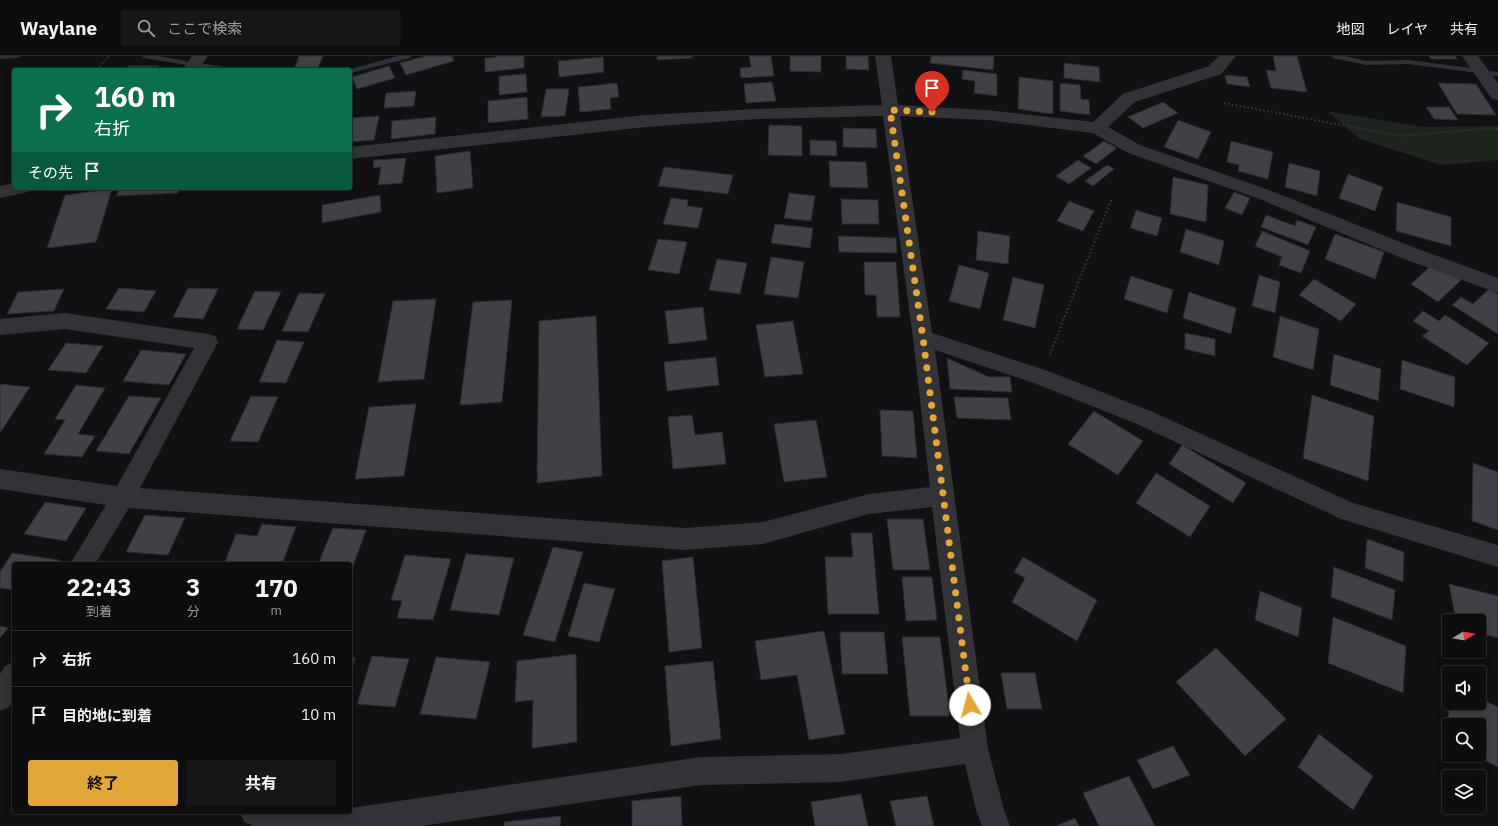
<!DOCTYPE html>
<html lang="ja">
<head>
<meta charset="utf-8">
<style>
	:root { --surface:#0d0d0e; --page:#161617; --text:#f1f3f6; --muted:#9a9c9e; --line:#2d2d2e; --accent:#e3a739 }
	body { margin:0; font-family:"IBM Plex Sans","Noto Sans JP",sans-serif; background:var(--page); color:var(--text); height:100vh; display:flex; flex-direction:column; font-size:15px; white-space:nowrap }
	* { box-sizing:border-box; margin:0 }
	p { font-size:13px; color:var(--muted) }
	.icon { flex:none; width:22px; height:22px; fill:none; stroke:currentColor; stroke-width:2; stroke-linecap:round; stroke-linejoin:round }
	.map { position:relative; flex:1; overflow:hidden }
	.side { position:absolute; left:12px; top:506px; width:340px; height:252px; display:flex; flex-direction:column; background:var(--surface); border-radius:4px; box-shadow:0 2px 10px #0003,0 0 0 1px var(--line) }
	.side>* { flex:none }
	.banner { position:absolute; left:12px; top:12px; width:340px; height:122px; border-radius:4px; box-shadow:0 2px 10px #0003,0 0 0 1px var(--line); background:#0b6e4f; color:#fff; overflow:hidden }
	.needle { width:26px; rotate:79deg }
	.tools { position:absolute; left:1442px; top:558px; display:grid; gap:8px }
	.tools a { display:grid; place-items:center; width:44px; height:44px; border-radius:4px; background:var(--surface); box-shadow:0 2px 10px #0003,0 0 0 1px var(--line); font-size:20px }
	.pin { position:absolute; display:grid; place-items:center; width:34px; height:34px; color:#fff; margin:-41px -17px; border-radius:50% 50% 50% 0; rotate:-45deg; box-shadow:0 0 4px #0007 }
	.pin .icon { rotate:45deg }
	.me { position:absolute; width:44px; margin:-22px; rotate:352deg; stroke-linejoin:round; filter:drop-shadow(0 0 3px #0008) }
	.turn { display:flex; align-items:center; gap:14px; height:84px; padding:0 16px; font-size:18px }
	.turn .icon { width:52px; height:52px; stroke-width:2.5 }
	.turn b { display:block; font-size:28px; line-height:34px }
	.then { display:flex; align-items:center; height:38px; padding:0 16px; background:#0003; gap:8px; font-size:15px }
	.eta { display:flex; justify-content:space-evenly; align-items:center; height:68px; text-align:center }
	.eta b { font-size:24px; font-weight:700; line-height:28px }
	.action { display:flex; gap:8px; margin-top:auto; padding:8px 16px }
	.action a { flex:1; height:46px; border-radius:4px; background:var(--accent); color:#111; font-size:16px; font-weight:700; line-height:46px; text-align:center }
	.action a+a { background:var(--page); color:var(--text) }
	ul { padding:0; list-style:none }
	li { display:flex; align-items:center; gap:12px; height:56px; padding:0 16px; border-top:1px solid var(--line) }
	li div { flex:1 }
	li b { display:block; font-size:15px }
	li em { font-style:normal }
	header { display:flex; align-items:center; gap:24px; box-sizing:border-box; height:56px; padding:0 20px; background:var(--surface); border-bottom:1px solid var(--line) }
	header strong { font-size:19px }
	nav { display:flex; gap:22px; margin-inline-start:auto; font-size:14px }
	.search { width:280px; height:36px; background:var(--page); display:flex; align-items:center; gap:10px; box-sizing:border-box; padding:0 14px; border-radius:4px; color:var(--muted); font-size:15px }
	.map>svg:first-child { display:block }
</style>
</head>
<body>
<header>
<strong>Waylane</strong>
<div class="search"><svg class="icon" aria-label="search" viewBox="0 0 24 24"><circle cx="10" cy="10" r="6"/><path d="M15 15l6 6"/></svg>ここで検索</div>
<nav><a>地図</a><a>レイヤ</a><a>共有</a></nav>
</header>
<div class="map">
<svg width="1498" height="770" viewBox="0 0 1498 770">
	<rect width="100%" height="100%" fill="#111113"/>
	<path fill="#1e251f" d="M1327,55L1424,71L1498,70V104L1442,109L1360,83Z"/>
	<g fill="none" stroke-linecap="round" stroke-linejoin="round">
		<path fill="#2c343a" fill-rule="evenodd" d="M0,0H21L17,2L0,3Z
			M141,0H158L186,5L190,7L186,9L145,2Z
			M398,0H411L410,2L350,17V14H347Z
			M1332,0H1346L1366,5L1408,4L1471,12L1475,14L1471,16L1408,8L1366,9L1333,2Z
			M199,7L232,12L236,14C225,14 207,16 198,9Z
			M1490,15L1498,16V20L1490,19Z"/>
	</g>
	<path fill="#404146" stroke="#2b2b2f" d="M299,0H323L317,14H294Z
		M426,0H452L454,5L406,19L400,7Z
		M496,0H524V12L485,16V2L496,1Z
		M657,0H692V2L657,4Z
		M749,0H771L774,20L741,22L740,12L751,11Z
		M790,0H821V16L790,15Z
		M846,0H868L869,14L846,13Z
		M931,0H994L993,14L930,7Z
		M1273,0H1297L1307,36L1271,32L1266,14L1276,15Z
		M1429,0H1455L1457,3H1431Z
		M603,1L604,16L559,21L558,5Z
		M1064,7L1099,11L1100,26L1064,22Z
		M128,10H159L156,14H125Z
		M389,10L395,22L357,33L352,21Z
		M963,14L997,18V40L974,37L975,25L962,23Z
		M526,18L527,36L499,39V20Z
		M1225,19L1247,21L1250,31L1227,28Z
		M1019,21L1053,25V58L1018,53Z
		M772,26L776,45L746,47L744,28Z
		M617,27L619,41L610,42L611,53L580,56L578,31Z
		M1060,27L1080,29L1081,43L1089,44L1090,59L1060,55Z
		M1438,27L1476,28L1496,59L1457,58Z
		M546,33H569L565,60L541,61Z
		M416,35L414,50L384,52L386,37Z
		M527,41L528,63L488,67V45Z
		M1163,46L1178,57L1143,72L1128,61Z
		M1426,51H1449L1458,64L1434,63Z
		M379,60L374,84L350,86V62Z
		M436,61L435,78L391,83L392,65Z
		M1178,64L1211,76L1198,103L1164,91Z
		M769,69L802,70V100L768,99Z
		M843,72L876,73L877,92L843,91Z
		M810,84L836,85L837,100L810,99Z
		M1104,85L1117,92L1096,108L1083,100Z
		M1231,85L1273,96L1268,123L1238,115L1239,109L1227,106Z
		M470,95L473,132L437,137L435,100Z
		M406,102L402,127L378,129L381,111L373,112L374,104Z
		M1078,104L1091,112L1069,128L1056,120Z
		M829,105L866,106L868,132L830,131Z
		M1289,107L1320,115L1317,140L1285,131Z
		M1107,109L1114,113L1093,130L1085,125Z
		M664,111L733,119L728,138L658,130Z
		M1348,118L1383,131L1375,155L1339,142Z
		M1173,121L1208,129L1206,166L1170,158Z
		M120,132H180L178,137L116,140Z
		M112,133L96,186L47,192L65,139Z
		M1234,136L1250,142L1242,159L1225,152Z
		M789,137L815,140L811,165L784,162Z
		M380,139L381,156L322,167V149Z
		M671,142L688,144L687,150L703,152L698,172L663,168Z
		M841,143L878,144L879,168H842Z
		M1069,145L1094,155L1083,175L1057,165Z
		M1397,146L1451,161V190L1396,175Z
		M1136,154L1162,162L1157,180L1130,172Z
		M1266,159L1295,170L1297,164L1316,171L1308,189L1261,171Z
		M775,168L813,172L810,192L771,187Z
		M1186,173L1224,185L1219,209L1180,196Z
		M978,175L1010,180L1008,208L976,204Z
		M1262,175L1310,195L1301,217L1279,209L1282,201L1255,190Z
		M1335,178L1384,196L1375,223L1325,203Z
		M838,180L896,182L897,197L839,196Z
		M658,183L687,186L679,218L648,214Z
		M771,201L804,206L798,242L764,238Z
		M717,203L747,207L740,238L709,234Z
		M864,206H896L900,261H877L876,239H865Z
		M1434,207L1461,224L1438,246L1411,228Z
		M959,209L989,217L980,253L949,245Z
		M1259,219L1280,226L1275,257L1252,250Z
		M1131,220L1173,234L1167,257L1124,243Z
		M1013,221L1044,229L1035,272L1003,264Z
		M1314,223L1356,248L1341,265L1299,239Z
		M119,232L156,235L144,256L106,253Z
		M188,232L218,233L203,263L173,261Z
		M64,233L54,255L7,258L18,236Z
		M1489,233L1498,238V278L1452,249L1461,241L1473,248Z
		M255,235L281,236L263,274L237,273Z
		M1189,236L1236,252L1231,278L1183,262Z
		M299,237L325,238L308,276L282,275Z
		M436,243L424,323L378,326L393,245Z
		M512,244L502,346L460,349L473,246Z
		M703,251L707,284L669,288L665,255Z
		M1423,255L1439,265L1445,259L1489,287L1467,309L1422,280L1429,275L1413,265Z
		M596,260L602,420L537,427L539,265Z
		M1280,260L1319,273L1313,314L1273,301Z
		M793,265L803,318L765,321L756,269Z
		M1185,277L1215,283V300L1185,293Z
		M277,284L304,286L286,327L259,326Z
		M66,287L103,290L86,317L48,314Z
		M141,294L186,298L169,329L123,325Z
		M1334,298L1381,313L1378,345L1330,329Z
		M716,301L719,329L667,335L664,306Z
		M947,302L989,321H1010L1012,336L950,333Z
		M1402,304L1455,321L1454,351L1400,333Z
		M0,328L30,331L0,377Z
		M76,329L105,332L78,378L95,380L82,401L44,398L65,364L55,363Z
		M1312,339L1374,360L1368,425L1303,402Z
		M129,340L161,342L129,398L96,395Z
		M251,340L278,341L258,386L230,385Z
		M954,341L1008,342L1011,364L957,362Z
		M416,348L404,420L355,423L369,351Z
		M880,354L913,355L917,402L882,400Z
		M1094,355L1143,385L1118,419L1068,388Z
		M692,359L695,379L722,376L726,408L673,413L668,361Z
		M816,364L827,421L784,426L774,368Z
		M1182,389L1246,427L1233,447L1169,408Z
		M1473,407L1498,416V474L1472,465Z
		M1156,417L1210,450L1190,481L1136,447Z
		M45,446L86,452L66,485L24,478Z
		M145,459L185,462L168,499L126,496Z
		M887,463H923L930,514H893Z
		M262,468L296,471L282,508H224L236,478L257,480Z
		M333,472L366,474L352,513L350,512V508H318Z
		M851,477H872L879,558H828L825,501H853Z
		M1367,483L1404,496L1403,526L1365,512Z
		M553,491L583,496L555,586L523,579Z
		M12,497L59,504L57,508H14V534L0,532V516Z
		M466,498L514,502L499,559L450,554Z
		M405,499L451,503L433,564L397,562L402,545L391,544Z
		M693,501L702,592L669,596L662,505Z
		M1023,501L1097,544L1077,585L1012,546L1025,522L1014,516Z
		M1334,511L1395,534L1392,564L1331,541Z
		M902,521H932L937,564L906,565Z
		M584,527L615,533L599,586L568,580Z
		M1449,528L1498,540V582L1479,577V565H1456Z
		M1260,535L1302,552L1298,581L1255,564Z
		M1333,561L1406,590L1403,637L1328,607Z
		M0,570L8,572L0,582Z
		M824,575L845,678L809,684L797,619L761,624L755,585Z
		M840,576H884L888,618H842Z
		M902,581H940L950,660H910Z
		M1216,592L1286,663L1245,700L1176,626Z
		M576,598L577,686L532,692L533,644L515,646L517,605Z
		M372,600L409,603L395,651L357,648Z
		M350,601L355,602L350,617Z
		M436,601L490,606L476,663L420,658Z
		M713,605L721,683L671,690L665,610Z
		M1001,617H1035L1042,653H1007Z
		M1479,642L1498,651V711L1474,699H1479V669H1449V687L1445,684L1450,647H1479Z
		M1319,678L1373,720L1353,754L1298,711Z
		M1173,690L1190,719L1153,733L1137,704Z
		M1129,720L1155,770H1099L1083,737Z
		M861,738L868,770H815L811,746Z
		M681,740L682,770H632V745Z
		M927,740L934,770H896L890,745Z
		M561,760L560,770H504V766Z
		M1075,762L1079,770H1056Z"/>
	<g fill="none" stroke-linecap="round" stroke-linejoin="round">
		<path stroke="#393a3e" stroke-width="2" stroke-dasharray="1.5 2.5" stroke-linecap="butt" d="M97,14L109,0
			M1224,47L1400,80L1492,72L1498,73
			M1050,298L1112,142"/>
		<path fill="#333337" fill-rule="evenodd" d="M192,0H208L198,14H182Z
			M875,0H891L898,49L987,54L1093,66L1123,38L1209,10L1219,0H1236L1221,18L1135,46L1108,71L1140,89L1269,134L1418,193L1498,222V237L1404,203L1257,142L1128,97L1093,77L987,64L900,60L932,277L1048,315L1153,356L1353,447L1498,489V511L1341,463L1137,368L1034,327L935,294L988,693L1004,754L1010,770H982L976,754L965,708L841,726L701,729L422,770H254L244,766L240,756H350V752L701,701L841,698L960,682L932,451L869,458L763,488L685,494L129,452L95,508H70L106,449L0,433V413L117,430L194,292L65,273L0,279V263L65,257L208,278L215,280L218,286L140,432L685,472L763,466L869,438L930,431L913,282L883,60L757,63L646,71L350,103V91L646,59L757,53L882,49Z
			M1462,0H1478L1498,27V44L1492,43Z
			M14,127V132H31L28,136L0,142V130Z
			M14,606V643L9,651L0,655V618L5,610Z"/>
	</g>
	<g fill="none" stroke-linecap="round" stroke-linejoin="round">
		<path stroke="#e3a739" stroke-width="7" stroke-dasharray="0 12.6" d="M932,56L890,54L923,282L970,649"/>
	</g>
</svg>
<div class="tools">
<a><svg class="needle" viewBox="-14 -14 28 28"><path d="M0-13l5 13h-10z" fill="#e53935"/><path d="M0 13l5-13h-10z" fill="#9a9c9e"/></svg></a>
<a><svg class="icon" aria-label="sound" viewBox="0 0 24 24"><path d="M4 9h4l5-4v14l-5-4H4zM17 9q2 3 0 6"/></svg></a>
<a><svg class="icon" aria-label="search" viewBox="0 0 24 24"><circle cx="10" cy="10" r="6"/><path d="M15 15l6 6"/></svg></a>
<a><svg class="icon" aria-label="layers" viewBox="0 0 24 24"><path d="M12 4l9 5-9 5-9-5zM3 14l9 5 9-5"/></svg></a>
</div>
<div class="pin" style="left:932px;top:56px;background:#d93025"><svg class="icon" aria-label="arrive" viewBox="0 0 24 24"><path d="M6 21V4h12l-3 4 3 4H6"/></svg></div>
<svg class="me" style="left:970px;top:649px" viewBox="-20 -20 40 40"><circle r="19" fill="#fff"/><path d="M0-13L10 11 0 6-10 11z" fill="#e3a739"/></svg>
<div class="banner">
<div class="turn"><svg class="icon" aria-label="right" viewBox="0 0 24 24"><path d="M7 20v-9h11M14 6l5 5-5 5"/></svg><div><b>160 m</b>右折</div></div>
<div class="then">その先<svg class="icon" aria-label="arrive" viewBox="0 0 24 24"><path d="M6 21V4h12l-3 4 3 4H6"/></svg></div>
</div>
<section class="side">
<div class="eta">
<div><b>22:43</b><p>到着</p></div>
<div><b>3</b><p>分</p></div>
<div><b>170</b><p>m</p></div>
</div>
<ul>
<li><svg class="icon" aria-label="right" viewBox="0 0 24 24"><path d="M7 20v-9h11M14 6l5 5-5 5"/></svg><div><b>右折</b></div><em>160 m</em></li>
<li><svg class="icon" aria-label="arrive" viewBox="0 0 24 24"><path d="M6 21V4h12l-3 4 3 4H6"/></svg><div><b>目的地に到着</b></div><em>10 m</em></li>
</ul>
<div class="action"><a>終了</a><a>共有</a></div>
</section>
</div>
</body>
</html>
